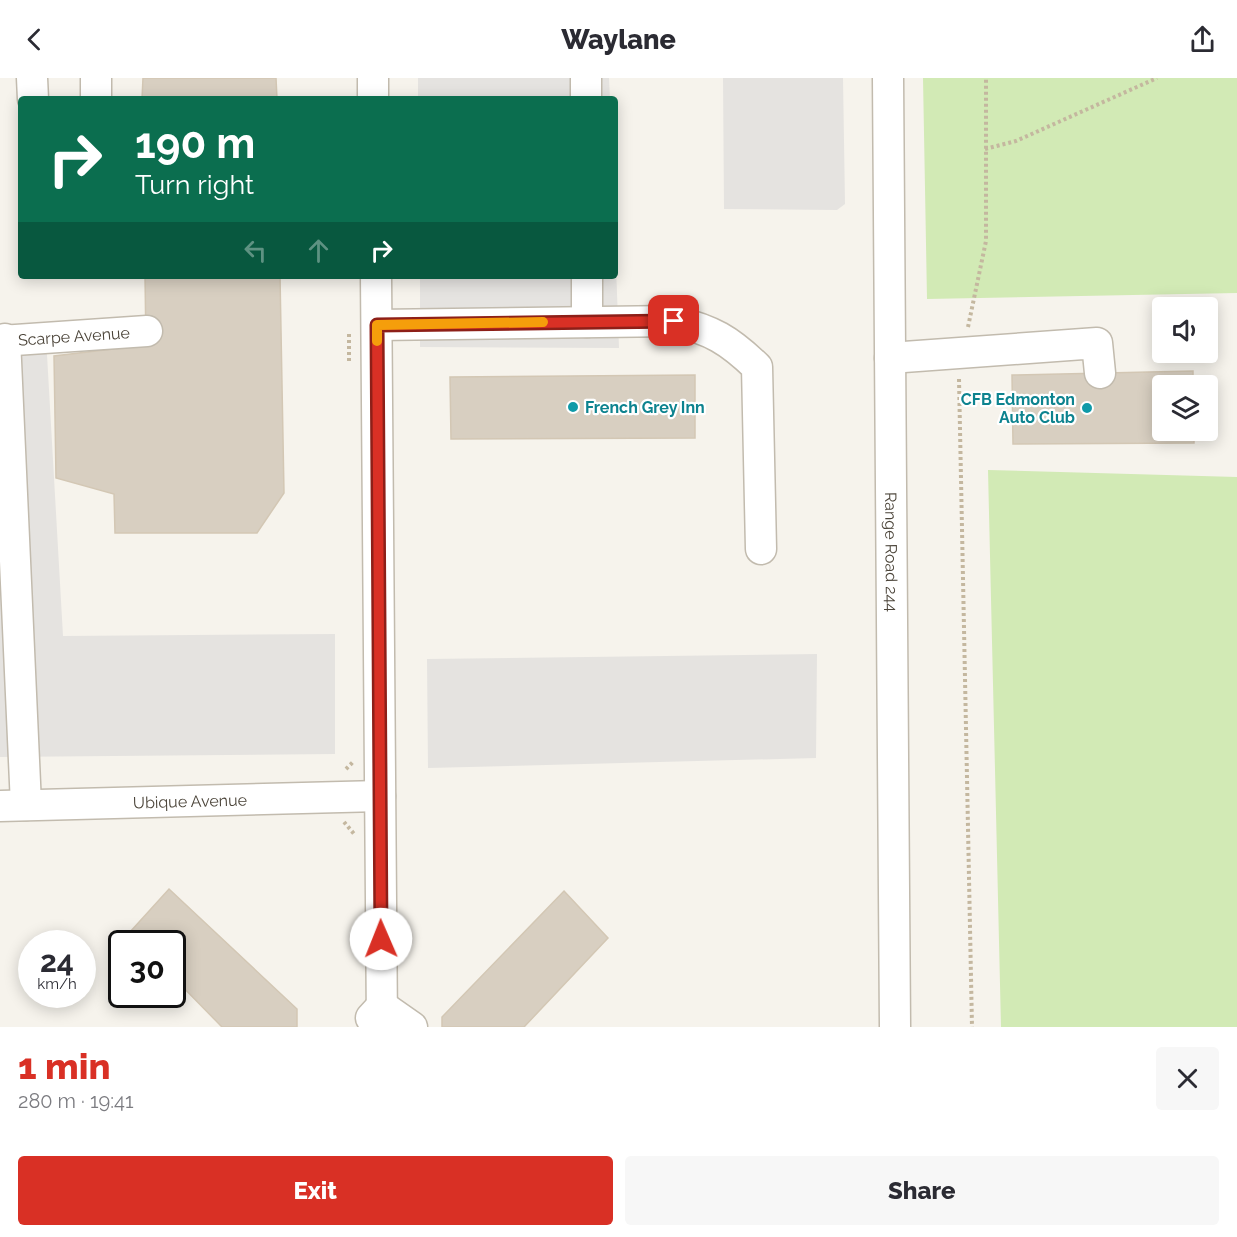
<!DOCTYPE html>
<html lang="en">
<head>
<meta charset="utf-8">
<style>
	:root { --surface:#fff; --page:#f7f7f7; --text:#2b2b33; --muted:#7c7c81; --accent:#d93025 }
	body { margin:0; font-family:Raleway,sans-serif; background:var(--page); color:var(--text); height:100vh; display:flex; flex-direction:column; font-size:22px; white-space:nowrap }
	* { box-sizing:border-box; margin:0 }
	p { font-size:20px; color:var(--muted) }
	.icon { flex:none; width:33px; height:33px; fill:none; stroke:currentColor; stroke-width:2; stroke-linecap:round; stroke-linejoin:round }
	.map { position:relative; height:949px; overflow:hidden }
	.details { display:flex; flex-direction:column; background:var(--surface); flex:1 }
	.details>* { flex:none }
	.top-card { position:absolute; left:18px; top:18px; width:600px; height:183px; border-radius:6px; box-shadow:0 3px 15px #0003; background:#0b6e4f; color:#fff; overflow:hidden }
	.controls { position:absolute; left:1152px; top:219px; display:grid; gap:12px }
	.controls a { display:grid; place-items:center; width:66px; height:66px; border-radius:6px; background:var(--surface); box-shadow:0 3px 15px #0003; font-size:30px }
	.speed { position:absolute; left:18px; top:852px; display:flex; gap:12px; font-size:30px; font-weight:700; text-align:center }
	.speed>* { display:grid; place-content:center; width:78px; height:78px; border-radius:50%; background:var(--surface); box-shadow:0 3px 15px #0003; line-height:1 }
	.speed small { font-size:15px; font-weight:400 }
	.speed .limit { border:3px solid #111; border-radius:9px; background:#fff; color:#111 }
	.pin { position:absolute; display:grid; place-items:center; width:51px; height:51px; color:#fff; margin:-26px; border-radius:12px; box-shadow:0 3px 9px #0006 }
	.me { position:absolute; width:66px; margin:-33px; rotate:359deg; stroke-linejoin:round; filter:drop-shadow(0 0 4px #0008) }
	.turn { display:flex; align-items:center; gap:21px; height:126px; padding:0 18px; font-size:27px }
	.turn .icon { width:78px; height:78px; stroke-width:2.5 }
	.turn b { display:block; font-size:42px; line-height:51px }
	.lanes { display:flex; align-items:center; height:57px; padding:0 18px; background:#0003; justify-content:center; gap:30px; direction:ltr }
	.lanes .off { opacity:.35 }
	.round { display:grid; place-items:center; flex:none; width:63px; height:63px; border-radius:6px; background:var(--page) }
	.head { display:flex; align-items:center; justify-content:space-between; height:102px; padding:0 18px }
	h1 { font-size:36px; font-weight:800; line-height:45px; color:var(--accent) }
	.action { display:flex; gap:12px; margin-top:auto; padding:12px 18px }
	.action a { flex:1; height:69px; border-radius:6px; background:var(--accent); color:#fff; font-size:24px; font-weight:800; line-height:69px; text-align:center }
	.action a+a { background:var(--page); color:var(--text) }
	header { display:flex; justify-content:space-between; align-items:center; height:78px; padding:0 18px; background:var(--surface); font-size:27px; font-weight:800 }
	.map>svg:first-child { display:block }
</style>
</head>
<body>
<header><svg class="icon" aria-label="back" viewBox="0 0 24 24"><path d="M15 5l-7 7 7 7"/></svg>Waylane<svg class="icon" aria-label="share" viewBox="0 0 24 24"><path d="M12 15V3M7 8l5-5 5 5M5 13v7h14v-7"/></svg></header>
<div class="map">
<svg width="1237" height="949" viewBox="0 0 1237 949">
	<rect width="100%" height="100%" fill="#f6f3ec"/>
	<path fill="#d2eab5" d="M923,0H1237V215L927,221Z
		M988,392L1237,399V949H1001Z"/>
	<path fill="#e5e3e0" d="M418,0H609L610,21H418Z
		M723,0H843L845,126L837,132L724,131Z
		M615,160L619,270L420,269V198H615Z
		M46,259L63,558L335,556V676L0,679V266Z
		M817,576L816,680L428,690L427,581Z"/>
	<path fill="#d8cfc1" stroke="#d3c7b4" stroke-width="1.5" d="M143,0H276L277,21H142Z
		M145,198H280L284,415L257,455H115L114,416L56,400L54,278L146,267Z
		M1193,293V308H1162V352H1194V365L1013,366L1012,297Z
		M695,297V360L451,361L450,299Z
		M169,811L297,931V949H222L172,898V866H142L130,854Z
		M564,813L608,860L524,949H442V939Z"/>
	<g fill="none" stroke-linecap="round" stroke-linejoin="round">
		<defs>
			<g id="minor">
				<path d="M32,0L33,21"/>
				<path d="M96,0V21"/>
				<path d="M373,0V21"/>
				<path d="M586,0V21"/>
				<path id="s1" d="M888,0L895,949"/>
				<path d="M376,198L382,949"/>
				<path d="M587,198V244"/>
				<path d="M377,247L674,243C712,252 729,262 757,289L761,471"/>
				<path d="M5,261L26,727"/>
				<path id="s2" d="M0,263L147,253"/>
				<path d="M890,280L1097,265L1100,295"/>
				<path id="s3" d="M0,728L380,718"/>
				<path d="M371,940L382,928L412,949"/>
			</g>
		</defs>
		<use href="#minor" stroke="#c2bbae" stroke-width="33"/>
		<path stroke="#c4b79f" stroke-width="4" stroke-dasharray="3 3" stroke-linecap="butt" d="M985,71L1016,63L1157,0
			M968,249L986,163V0
			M349,283V254
			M959,301L972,949
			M346,691L354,683
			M344,744L355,757"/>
		<use href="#minor" stroke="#fff" stroke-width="30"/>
	</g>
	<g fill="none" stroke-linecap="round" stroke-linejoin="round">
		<defs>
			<path id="route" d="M381,861L377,247L674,243"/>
		</defs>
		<use href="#route" stroke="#8d1f18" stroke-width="15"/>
		<use href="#route" stroke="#d93025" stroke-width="10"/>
		<path stroke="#f59e0b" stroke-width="10" d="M377,263V247L543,244"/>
	</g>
	<g fill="#0f9aa8" stroke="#fff" stroke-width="2">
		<circle cx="573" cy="329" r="6"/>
		<circle cx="1087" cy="330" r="6"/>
	</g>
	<g text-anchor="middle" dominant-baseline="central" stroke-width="4.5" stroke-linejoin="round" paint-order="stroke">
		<g font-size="16" fill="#4b4439" stroke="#fff">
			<text stroke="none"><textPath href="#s2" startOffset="74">Scarpe Avenue</textPath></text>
			<text stroke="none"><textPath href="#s1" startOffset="474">Range Road 244</textPath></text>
			<text stroke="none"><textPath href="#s3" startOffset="190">Ubique Avenue</textPath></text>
		</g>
		<g font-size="16" font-weight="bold" fill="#0d838f" stroke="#fff" text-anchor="end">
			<text x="1075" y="321">CFB Edmonton<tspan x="1075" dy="18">Auto Club</tspan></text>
			<text x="585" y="329" text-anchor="start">French Grey Inn</text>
		</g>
	</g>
</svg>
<div class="controls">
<a><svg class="icon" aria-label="sound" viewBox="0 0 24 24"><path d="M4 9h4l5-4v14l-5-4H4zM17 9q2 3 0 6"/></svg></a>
<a><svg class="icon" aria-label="layers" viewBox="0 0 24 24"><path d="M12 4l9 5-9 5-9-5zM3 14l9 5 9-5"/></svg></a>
</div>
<div class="speed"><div>24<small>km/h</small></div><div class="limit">30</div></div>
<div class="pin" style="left:674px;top:243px;background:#d93025"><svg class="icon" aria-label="arrive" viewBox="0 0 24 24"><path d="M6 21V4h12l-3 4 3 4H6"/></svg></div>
<svg class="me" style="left:381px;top:861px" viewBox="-20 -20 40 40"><circle r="19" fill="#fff"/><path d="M0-13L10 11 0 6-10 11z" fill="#d93025"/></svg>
<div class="top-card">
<div class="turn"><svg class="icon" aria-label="right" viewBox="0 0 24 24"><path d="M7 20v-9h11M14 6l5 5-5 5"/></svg><div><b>190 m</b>Turn right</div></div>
<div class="lanes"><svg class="icon off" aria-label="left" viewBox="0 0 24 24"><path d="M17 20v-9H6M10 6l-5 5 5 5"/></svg><svg class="icon off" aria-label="ahead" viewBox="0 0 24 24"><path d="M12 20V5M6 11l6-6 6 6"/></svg><svg class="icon" aria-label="right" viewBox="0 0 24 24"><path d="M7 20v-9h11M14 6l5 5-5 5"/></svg></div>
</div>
</div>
<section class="details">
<div class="head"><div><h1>1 min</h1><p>280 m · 19:41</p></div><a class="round"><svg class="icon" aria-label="close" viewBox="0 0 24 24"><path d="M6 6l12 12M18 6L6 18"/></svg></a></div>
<div class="action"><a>Exit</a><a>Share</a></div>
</section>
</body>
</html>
